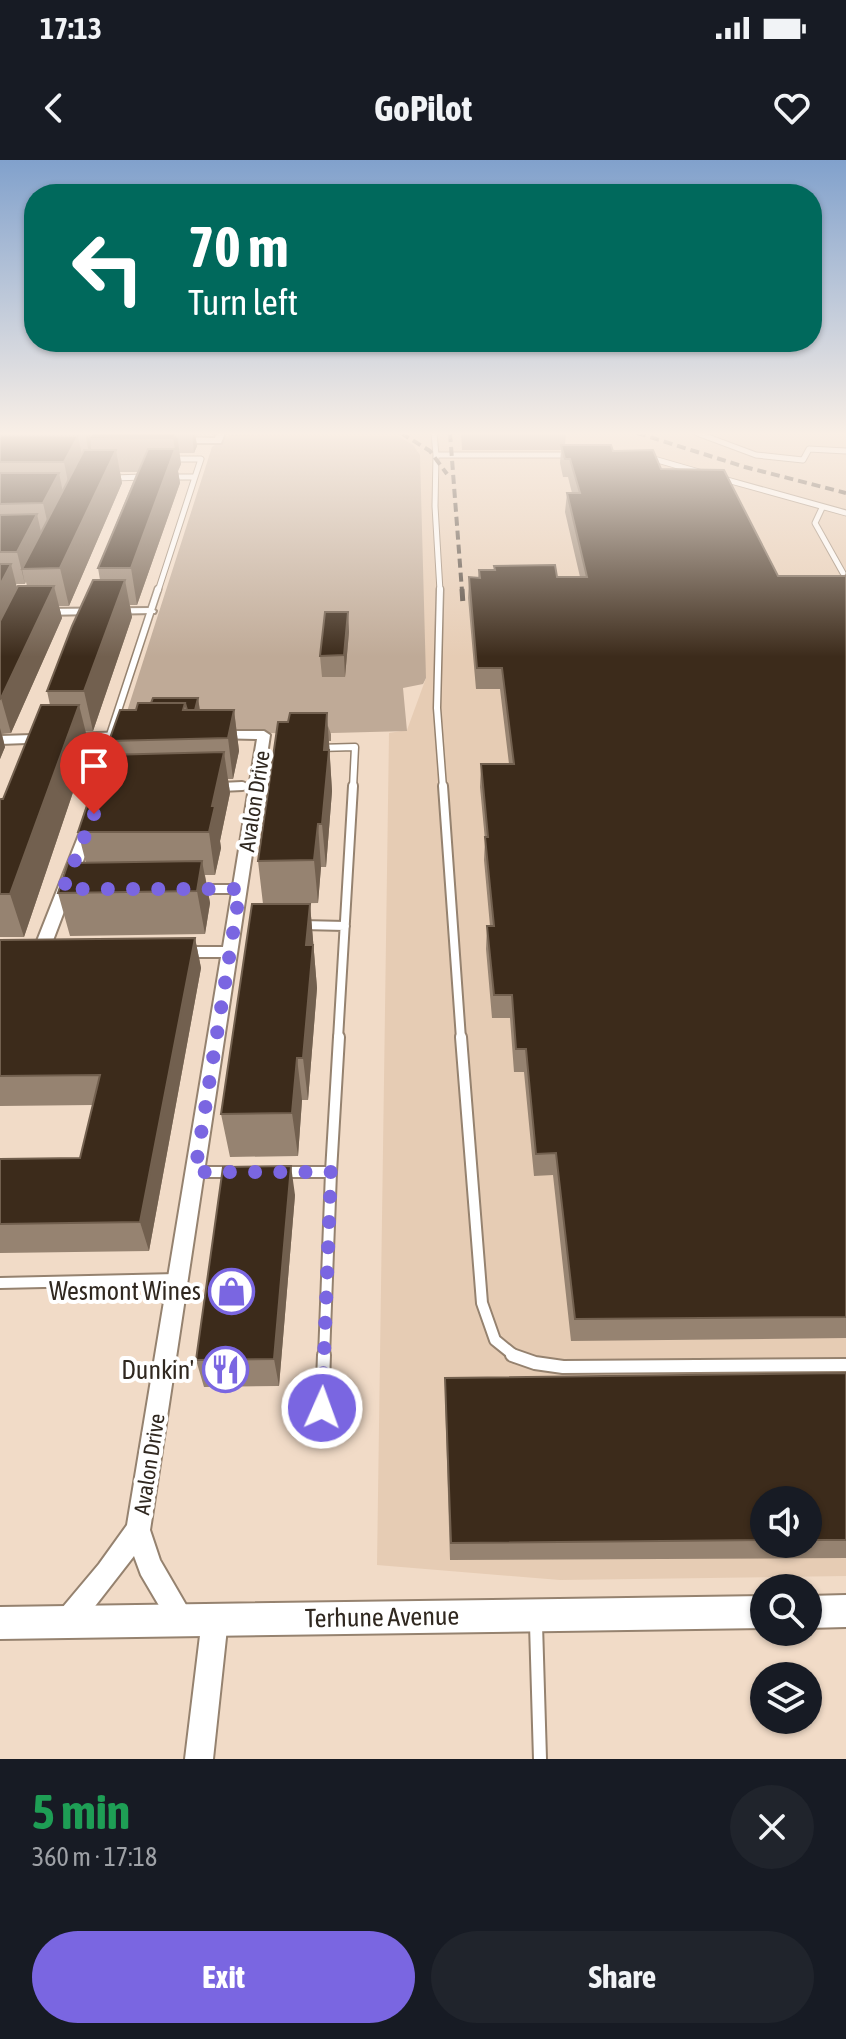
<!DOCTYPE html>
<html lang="en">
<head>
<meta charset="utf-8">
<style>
	:root { --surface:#171b24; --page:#20242c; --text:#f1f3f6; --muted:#9ea1a6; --accent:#7a66e1 }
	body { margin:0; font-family:"Asap Condensed",sans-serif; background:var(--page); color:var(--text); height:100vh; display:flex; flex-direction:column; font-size:30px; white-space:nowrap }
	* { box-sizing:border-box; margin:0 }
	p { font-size:26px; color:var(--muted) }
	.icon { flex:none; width:44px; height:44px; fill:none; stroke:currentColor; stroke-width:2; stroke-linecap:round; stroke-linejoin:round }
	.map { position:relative; height:1599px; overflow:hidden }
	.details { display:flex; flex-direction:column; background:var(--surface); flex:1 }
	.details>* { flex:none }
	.banner { position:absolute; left:24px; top:24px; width:798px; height:168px; border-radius:32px; box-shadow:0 2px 6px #0004; background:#00695c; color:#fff; overflow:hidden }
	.buttons { position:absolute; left:750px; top:1326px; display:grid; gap:16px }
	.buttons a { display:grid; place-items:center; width:72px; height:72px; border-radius:50%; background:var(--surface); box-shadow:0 2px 6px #0004; font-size:40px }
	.pin { position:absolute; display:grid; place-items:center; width:68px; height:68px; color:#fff; margin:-82px -34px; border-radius:50% 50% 50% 0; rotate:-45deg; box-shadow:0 0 8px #0007 }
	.pin .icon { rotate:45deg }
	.me { position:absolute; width:88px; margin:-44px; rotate:2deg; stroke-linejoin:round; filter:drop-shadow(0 0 6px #0008) }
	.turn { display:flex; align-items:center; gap:28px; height:168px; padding:0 32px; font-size:36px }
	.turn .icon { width:104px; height:104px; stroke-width:2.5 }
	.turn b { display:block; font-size:56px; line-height:68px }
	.round { display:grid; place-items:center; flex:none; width:84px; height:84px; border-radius:42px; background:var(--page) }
	.headline { display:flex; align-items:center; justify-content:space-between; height:136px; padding:0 32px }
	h1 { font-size:48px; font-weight:700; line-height:60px; color:#1e9e55 }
	.cta { display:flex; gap:16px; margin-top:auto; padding:16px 32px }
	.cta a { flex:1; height:92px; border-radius:48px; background:var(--accent); color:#fff; font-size:32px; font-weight:700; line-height:92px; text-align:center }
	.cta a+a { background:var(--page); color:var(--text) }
	.status { display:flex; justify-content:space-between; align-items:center; height:56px; padding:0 40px; background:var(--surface); direction:ltr }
	.status svg { height:22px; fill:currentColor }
	header { display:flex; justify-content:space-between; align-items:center; height:104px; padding:0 32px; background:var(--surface); font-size:36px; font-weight:700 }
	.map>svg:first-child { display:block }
</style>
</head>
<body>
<div class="status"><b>17:13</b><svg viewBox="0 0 49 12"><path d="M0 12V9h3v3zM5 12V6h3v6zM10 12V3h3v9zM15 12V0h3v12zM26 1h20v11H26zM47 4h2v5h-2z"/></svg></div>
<header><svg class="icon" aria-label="back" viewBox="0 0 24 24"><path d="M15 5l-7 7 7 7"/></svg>GoPilot<svg class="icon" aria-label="heart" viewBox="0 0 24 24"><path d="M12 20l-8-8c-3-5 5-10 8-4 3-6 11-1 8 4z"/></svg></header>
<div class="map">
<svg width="846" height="1599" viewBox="0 0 846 1599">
	<rect width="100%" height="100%" fill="#f1dbc7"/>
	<path fill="#e6ccb4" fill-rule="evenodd" d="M229,273H846V1416L560,1420L377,1405L389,573L407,570L426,518L398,276H240ZM764,1340H808V1384H764Z"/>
	<path fill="#bfaa97" d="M229,275L398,276L413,285L420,295L426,518L423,524L403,528L407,571L296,574L122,567L212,287Z"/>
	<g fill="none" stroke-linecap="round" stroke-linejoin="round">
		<defs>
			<path id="service-far4" d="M434,273L436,295H569
				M697,273L756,295L803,300L809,289L846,291
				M436,295L435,346L440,431
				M647,297L699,312
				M169,317H195L201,299H171
				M113,318L144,317
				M720,318L846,353
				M822,348L815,363L843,413
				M158,431L195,317"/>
			<path id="service-far3" d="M440,429L437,548L443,628
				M109,578L158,429
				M318,588L355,587L353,628
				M221,627L256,626"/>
			<path id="service-far2" d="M443,626L461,879
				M221,627L242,626
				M196,729H240
				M302,765L345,766
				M338,879L353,626"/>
			<path id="service-far1" d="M461,877L482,1143L495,1180L516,1197
				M196,1012H230
				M284,1012H331L324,1197
				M331,1012L339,877
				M0,1123L177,1119"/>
			<path id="service" d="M512,1195L535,1203L563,1207L846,1205
				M322,1248L324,1195
				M536,1464L540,1599"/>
			<path id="minor" d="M217,273H225L221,283H176L172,280L176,277L215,278Z
				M151,448L156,451L155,453L41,455L36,452L41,449Z
				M217,571H264L270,575L150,1370L160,1400L196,1462L192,1471L183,1475L174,1471L141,1415L134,1396L75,1472L66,1476L57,1472L53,1463L57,1454L99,1404L127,1365L221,797H175L167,792L175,787H223L257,579L212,578L211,575Z
				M130,572L135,573V579L0,584V576Z
				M89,663L96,667L49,791L41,796L35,795L33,791L82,667Z
				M215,1446L224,1450L228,1459L213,1599H185L202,1459L206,1450Z"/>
			<path id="tertiary" d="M846,1435V1467L808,1468V1436Z
				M764,1436V1468L0,1479V1447Z"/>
		</defs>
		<use href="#service-far4" stroke="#95826f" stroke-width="7"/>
		<use href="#service-far3" stroke="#95826f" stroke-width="9"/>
		<use href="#service-far2" stroke="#95826f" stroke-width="12"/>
		<use href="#service-far1" stroke="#95826f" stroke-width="14"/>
		<use href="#service" stroke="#95826f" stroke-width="16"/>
		<use href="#minor" stroke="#95826f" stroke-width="4"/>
		<use href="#tertiary" stroke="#95826f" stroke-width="4"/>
		<use href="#service-far4" stroke="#fff" stroke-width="5"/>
		<use href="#service-far3" stroke="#fff" stroke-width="6"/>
		<use href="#service-far2" stroke="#fff" stroke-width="8"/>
		<use href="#service-far1" stroke="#fff" stroke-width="10"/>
		<use href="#service" stroke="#fff" stroke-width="12"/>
		<use href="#minor" fill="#fff" fill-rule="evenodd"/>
		<use href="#tertiary" fill="#fff" fill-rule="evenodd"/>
		<path stroke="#51463c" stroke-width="4" stroke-dasharray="9 5" stroke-linecap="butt" d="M401,273L430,291L447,314
			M450,273L462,431
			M637,273L745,307L846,333"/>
		<path stroke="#51463c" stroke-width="5" stroke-dasharray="12 6" stroke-linecap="butt" d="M462,429L463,445"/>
	</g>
	<path fill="#968371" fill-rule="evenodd" d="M0,273H202V275H195L197,286L194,293H179L181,304L178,311L180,323L137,445H130L132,457L93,571H85L89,585L24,777H0V640L3,639L50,545L47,531L100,420L98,408L137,312H120L122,323L69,446H59L62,458L11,573L2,574L5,587L0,599ZM26,422L27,426L17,427L16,424H25Z
		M461,273H566L565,285L613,291L661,309L778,416H846V1178L571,1181L553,1015L534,1016L524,912H514L510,858H492L486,789L487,766H490L484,700L485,680L480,627L481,604H509L500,529H476L468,438L469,417L478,418L479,410L557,417H580L565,352L567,333H572L568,317H563L560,303L561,290H462Z
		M348,452L349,472L345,517H322L320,496Z
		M198,538L200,550H234L239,591L233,619H228L230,633L220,681L221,688L215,715H205L210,743L205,774L70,776L58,733L86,703L78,672L112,594L109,581L136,550L151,543Z
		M328,566L331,574V581H329L332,631L326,707H321L318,743L263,744L258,701Z
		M310,744L317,828L308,940H302L298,996L230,997L221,954Z
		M195,778L201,808L149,1091L0,1093V999L80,998L93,945L0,946V780Z
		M295,1035L279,1226L204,1227L196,1200Z
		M846,1213V1398L450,1400L445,1238V1218ZM764,1340H808V1384H764Z"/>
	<path fill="#72604f" d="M85,273H90L91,289L89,293Z
		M175,273H177L181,304L178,311L180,323L137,445L131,408L175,289L173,278Z
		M192,273H195L197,286L194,293Z
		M78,276L84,304L70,332L64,302Z
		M116,290L122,323L69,446L60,408Z
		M59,313L65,342L50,374L43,343Z
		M37,354L44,385L22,409L25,424L17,392Z
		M11,404L19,436L0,475V425Z
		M125,420L132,457L93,571L84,531Z
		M54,426L62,458L11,573L1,538Z
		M348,452L349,472L345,517L344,495Z
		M198,538L200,552L193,555Z
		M79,545L89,585L24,777L10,734Z
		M234,550L239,591L233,619L228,578Z
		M327,553L332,631L326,707L322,664L324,590Z
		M0,568L5,587L0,599Z
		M224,592L230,633L220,681L221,688L215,715L209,672L212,646Z
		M318,664L321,707L318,743L314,700Z
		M202,701L210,743L205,774L197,731Z
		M310,744L317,828L308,940L303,898L306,785Z
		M195,778L201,808L149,1091L140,1062Z
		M297,898L302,940L298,996L292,953Z
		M291,1006L295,1035L279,1226L274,1199Z"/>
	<path fill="#3c2b1b" stroke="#72604f" stroke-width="2" d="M92,273H175L173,278L89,279Z
		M0,275L78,276L64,302H0Z
		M561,285H611L613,291L653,290L661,309L724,310L778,416H846V1157L575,1159L556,993L536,994L526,889H516L512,835H494L487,766H494L485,677H488L481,604H514L502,508H477L469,417L480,418L479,410H495L494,406L555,405L557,417H587L567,333H580L570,299H565Z
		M148,289H175L131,408H98Z
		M84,290H116L60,408L22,409Z
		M0,313H59L43,343L0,344Z
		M37,354L17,392H0V355Z
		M0,404H11L0,425Z
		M93,420H125L84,531H47L72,466Z
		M18,426H54L1,538L0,539V461Z
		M325,452H348L344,495L320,496Z
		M153,538H198L195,550H187L185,543H151Z
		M138,543H185L183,550H234L228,578L109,581L120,550H136Z
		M41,545H79L10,734H0V640L1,639H3Z
		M290,553H327L324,590H329L322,664H318L314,700L258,701L278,562H288Z
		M224,592L212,646H215L209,672H78L104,595Z
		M202,701L197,731L58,733L68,703Z
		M252,744H310L306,785H313L303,898H297L292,953L221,954Z
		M195,778L140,1062L0,1064V999L80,998L100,915L0,916V780Z
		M291,1006L274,1199L196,1200L223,1007Z
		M846,1213V1380H808V1340H764V1380L451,1383L445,1218Z"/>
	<linearGradient id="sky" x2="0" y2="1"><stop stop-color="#81a1cc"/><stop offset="0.55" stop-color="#f9efe6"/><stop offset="1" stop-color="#f9efe6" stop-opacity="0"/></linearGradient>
	<rect width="846" height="497" fill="url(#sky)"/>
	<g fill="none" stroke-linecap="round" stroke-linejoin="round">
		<path stroke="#7a66e1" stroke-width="14" stroke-dasharray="0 25.2" d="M94,654L63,729H240L195,1012H331L322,1248"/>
	</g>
	<defs>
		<symbol id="shop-ring" viewBox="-11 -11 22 22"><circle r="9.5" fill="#fff" stroke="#7a66e1" stroke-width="1.5"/><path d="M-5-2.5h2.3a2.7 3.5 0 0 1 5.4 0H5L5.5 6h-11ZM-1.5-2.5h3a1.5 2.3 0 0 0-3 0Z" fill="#7a66e1"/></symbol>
		<symbol id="restaurant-ring" viewBox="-11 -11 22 22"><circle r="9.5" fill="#fff" stroke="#7a66e1" stroke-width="1.5"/><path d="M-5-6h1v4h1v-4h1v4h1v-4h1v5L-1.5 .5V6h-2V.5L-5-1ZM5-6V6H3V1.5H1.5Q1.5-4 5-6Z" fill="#7a66e1"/></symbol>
	</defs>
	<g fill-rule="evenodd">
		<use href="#shop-ring" x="206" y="1106" width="51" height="51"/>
		<use href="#restaurant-ring" x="200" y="1184" width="51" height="51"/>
	</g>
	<g text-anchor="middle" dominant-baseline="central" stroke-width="8" stroke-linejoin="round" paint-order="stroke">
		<g font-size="22" fill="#302820" stroke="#fff">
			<text transform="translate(254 641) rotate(-81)">Avalon Drive</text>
			<text transform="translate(149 1304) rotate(-81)">Avalon Drive</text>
		</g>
		<g font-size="26" fill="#302820" stroke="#fff" text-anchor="end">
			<text x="201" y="1131">Wesmont Wines</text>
			<text x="194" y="1210">Dunkin'</text>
		</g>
		<g font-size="26" fill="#302820" stroke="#fff">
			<text transform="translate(382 1457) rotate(-1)">Terhune Avenue</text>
		</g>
	</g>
</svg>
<div class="buttons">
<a><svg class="icon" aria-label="sound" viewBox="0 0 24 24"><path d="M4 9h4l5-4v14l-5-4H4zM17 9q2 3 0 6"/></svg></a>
<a><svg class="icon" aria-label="search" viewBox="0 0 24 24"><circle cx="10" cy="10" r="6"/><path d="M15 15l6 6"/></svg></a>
<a><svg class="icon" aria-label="layers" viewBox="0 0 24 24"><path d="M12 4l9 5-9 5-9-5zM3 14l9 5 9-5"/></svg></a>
</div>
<div class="pin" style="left:94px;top:654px;background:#d93025"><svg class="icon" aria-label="arrive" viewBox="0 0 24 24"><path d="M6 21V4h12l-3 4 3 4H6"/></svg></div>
<svg class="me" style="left:322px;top:1248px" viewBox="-20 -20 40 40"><circle r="17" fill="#7a66e1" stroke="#fff" stroke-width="3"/><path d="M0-11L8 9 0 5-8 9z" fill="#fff"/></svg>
<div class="banner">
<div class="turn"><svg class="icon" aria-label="left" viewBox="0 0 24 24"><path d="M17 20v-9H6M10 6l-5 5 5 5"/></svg><div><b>70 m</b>Turn left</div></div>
</div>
</div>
<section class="details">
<div class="headline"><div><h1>5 min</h1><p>360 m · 17:18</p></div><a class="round"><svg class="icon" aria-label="close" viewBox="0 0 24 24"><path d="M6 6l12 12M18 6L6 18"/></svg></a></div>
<div class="cta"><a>Exit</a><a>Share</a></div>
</section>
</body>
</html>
